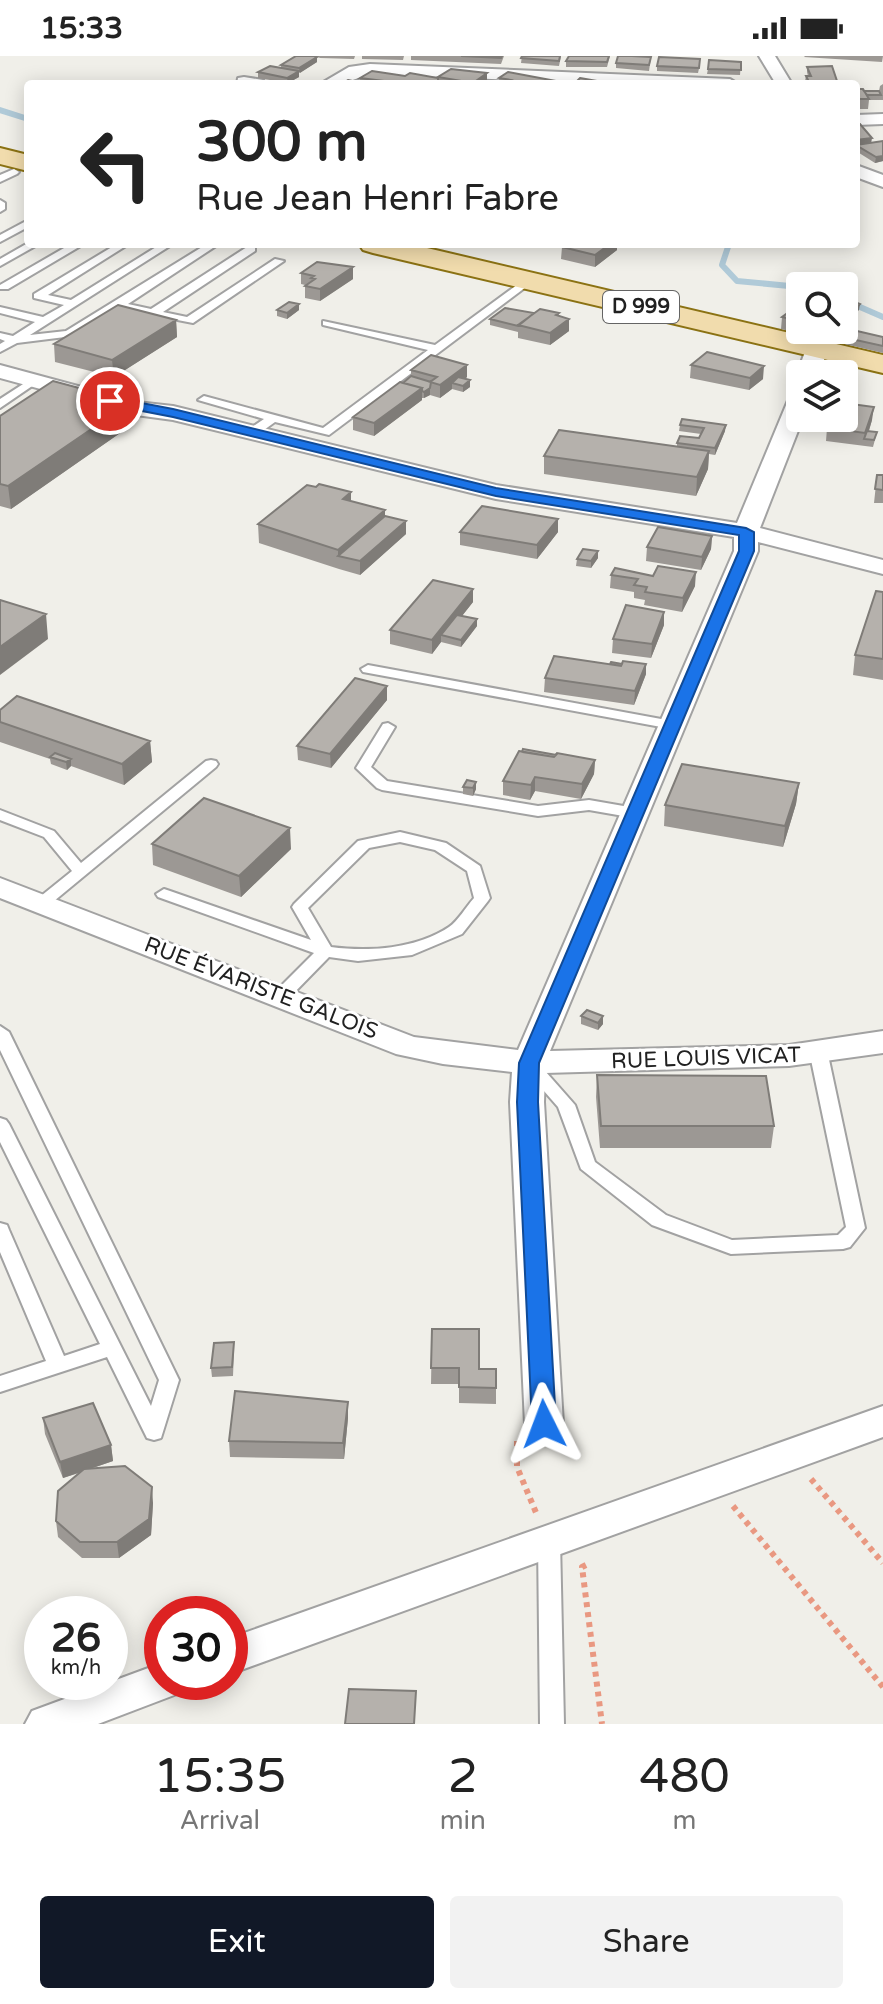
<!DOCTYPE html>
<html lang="en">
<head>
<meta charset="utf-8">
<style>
	:root { --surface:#fff; --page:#f2f2f2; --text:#222; --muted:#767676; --accent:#111827 }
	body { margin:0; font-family:"Varela Round",sans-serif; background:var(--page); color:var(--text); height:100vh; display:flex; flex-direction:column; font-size:30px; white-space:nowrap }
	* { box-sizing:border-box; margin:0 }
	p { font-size:26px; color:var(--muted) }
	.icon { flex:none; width:44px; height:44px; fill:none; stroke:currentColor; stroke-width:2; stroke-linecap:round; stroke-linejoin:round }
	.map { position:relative; height:1668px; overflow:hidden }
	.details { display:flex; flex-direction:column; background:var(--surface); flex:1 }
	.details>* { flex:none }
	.top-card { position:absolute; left:24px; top:24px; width:836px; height:168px; border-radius:8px; box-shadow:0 4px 20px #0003; background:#fff; color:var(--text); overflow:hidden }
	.buttons { position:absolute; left:786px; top:216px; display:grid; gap:16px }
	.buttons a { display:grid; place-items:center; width:72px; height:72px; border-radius:8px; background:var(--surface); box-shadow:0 4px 20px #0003; font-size:40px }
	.speed { position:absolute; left:24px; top:1540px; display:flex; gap:16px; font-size:40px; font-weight:700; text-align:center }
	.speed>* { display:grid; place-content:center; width:104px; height:104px; border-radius:50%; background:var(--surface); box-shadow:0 4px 20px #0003; line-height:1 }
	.speed small { font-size:20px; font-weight:400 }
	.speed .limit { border:12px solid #d22; background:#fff; color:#111 }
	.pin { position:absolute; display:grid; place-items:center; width:68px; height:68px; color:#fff; margin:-34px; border:4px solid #fff; border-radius:50%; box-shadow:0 2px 8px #0007 }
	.me { position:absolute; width:88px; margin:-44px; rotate:357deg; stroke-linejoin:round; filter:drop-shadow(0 0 6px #0008) }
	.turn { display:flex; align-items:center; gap:28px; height:168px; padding:0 40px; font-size:36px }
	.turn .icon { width:104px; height:104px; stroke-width:2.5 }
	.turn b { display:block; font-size:56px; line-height:68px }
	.eta { display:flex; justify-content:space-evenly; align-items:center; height:136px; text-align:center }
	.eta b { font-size:48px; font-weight:600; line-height:56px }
	.primary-button { display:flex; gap:16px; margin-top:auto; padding:16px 40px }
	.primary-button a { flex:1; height:92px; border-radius:8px; background:var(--accent); color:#fff; font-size:32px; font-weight:600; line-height:92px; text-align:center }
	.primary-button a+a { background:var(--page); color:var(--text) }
	.status { display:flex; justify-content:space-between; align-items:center; height:56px; padding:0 40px; background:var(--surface); direction:ltr }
	.status svg { height:22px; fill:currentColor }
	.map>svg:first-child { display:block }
</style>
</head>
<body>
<div class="status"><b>15:33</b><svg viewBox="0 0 49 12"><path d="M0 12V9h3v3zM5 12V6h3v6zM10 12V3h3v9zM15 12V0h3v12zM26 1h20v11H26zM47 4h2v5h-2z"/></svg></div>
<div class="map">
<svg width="883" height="1668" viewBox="0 0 883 1668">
	<rect width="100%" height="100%" fill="#f0efe9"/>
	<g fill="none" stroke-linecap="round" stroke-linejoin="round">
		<path stroke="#b0cad8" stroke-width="6" d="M0,54L28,63
			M729,188L722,209L737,225L800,231
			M844,244L883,261"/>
		<defs>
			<path id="lane" d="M14,113L19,116L17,118L0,126V119Z
				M0,144L5,147V153L0,156Z
				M28,164V171L0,186V179Z
				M28,187L39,188L0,210V203Z
				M71,188H84L8,233H0V229Z
				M117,188H129L48,239L71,244L161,188H173L30,279L66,275L207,188H219L128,248L151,253L247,191H255V195L163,256L187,261L275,203L284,205L193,267L121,253L73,280L17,287L0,296V288L5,285L0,283V277L13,280L35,266L0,257V251L43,261L64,249L34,242V238Z
				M525,223L534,225L329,379L275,366L257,379H249V373L264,363L198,344L204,340L323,372L428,294L323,269V265L435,289Z
				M34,321L40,324L38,326L0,352V343Z
				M368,609L672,665L679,669L672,673L363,616L361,613Z
				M388,667L395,671L371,711L387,725L538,750L589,744L635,752L643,757L635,762L589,754L538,760L382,734L377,732L356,712L383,668Z
				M211,704L216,705L218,708L216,711L48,850H36L34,847L36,844L72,815L44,781L0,764V754L54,775L81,807L206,705Z
				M400,776L446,787L480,810L490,842L488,845L462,878L412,899L358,905L329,901L287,944H275L273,940L275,936L314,897L158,841L156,838L164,833L170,835L311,884L292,851L294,848L358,785ZM400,786L435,794L467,815L474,842C466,851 458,865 449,871C416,893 369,896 331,891L308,852L369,792Z
				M0,970L9,976L179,1324L161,1382L154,1384L147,1382L107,1301L0,1336V1320L46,1305L0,1196V1167L7,1169L9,1174L64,1300L100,1288L0,1086V1062L6,1064L9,1068L151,1350L159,1324L0,994Z
				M819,993L828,999L865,1172L850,1191L843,1193L731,1198L652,1169L581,1113L558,1051L523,1011L532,1005L538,1007L575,1049L595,1106L666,1159L732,1184L838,1179L846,1171L810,999Z
				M549,1475L557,1478L560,1484L564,1668H540L538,1484L541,1478Z"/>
			<path id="street" d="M759,0H775L792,28H776Z
				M370,8L730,23L738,28H609L370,18L341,28H320L349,11Z
				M244,21L263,24L265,28H237L238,22Z
				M883,58V68L856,69V59Z
				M856,109L883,119V131L856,121Z
				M817,287L828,293L819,318H800V322L797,318L806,293Z
				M0,309L137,346L173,350L496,429L737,467L789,342L800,335V362H803L760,472L883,504V518L758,486V495L550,995L789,989L883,975V997L789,1010L545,1017L544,1046L563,1368L558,1379L544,1383L530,1379L525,1368L510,1046L512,1016L443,1008L396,998L0,842V822L414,981L518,994L734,495V481L496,443L173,364L136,359L0,322Z
				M883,1350V1381L230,1618V1582Z
				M162,1607V1626H183L177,1638L98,1668H25L32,1655Z"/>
			<path id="primary" d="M0,92L28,99V115L0,108Z
				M359,188H410L883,299V317L373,197L363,194Z"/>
		</defs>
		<use href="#lane" stroke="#a2a2a2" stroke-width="4"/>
		<use href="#street" stroke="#a2a2a2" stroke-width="4"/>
		<use href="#primary" stroke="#8b7213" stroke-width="4"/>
		<path stroke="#e99881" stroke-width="6" stroke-dasharray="5 5" stroke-linecap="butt" d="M517,1385V1411L537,1459
			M811,1423L883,1507
			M733,1450L883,1631
			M586,1509L582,1511L602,1668"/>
		<use href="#lane" fill="#fff" fill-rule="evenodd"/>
		<use href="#street" fill="#fff" fill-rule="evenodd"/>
		<use href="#primary" fill="#f1dcad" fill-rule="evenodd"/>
	</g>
	<path fill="#9c9894" d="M316,0H355L354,3L320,2Z
		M362,0H404L403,4L362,3Z
		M411,0H504L501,8L411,4Z
		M522,0H561L559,10L521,7Z
		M569,0H610L607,11H566V5Z
		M805,0H883L882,6L804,1Z
		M317,1V6L299,17V21L288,27L258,22V16L281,12V9Z
		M651,1L649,15L616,12V7Z
		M741,6L740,19L707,18L708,13Z
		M700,8L698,17L657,15V10Z
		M807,11L838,28H807L805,25L806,20H808L807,16Z
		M487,17V28H342L360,27V22L405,20L438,22Z
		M499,22L556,28H499Z
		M883,28V44H869L868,53H856V43L864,35H879L880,30Z
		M856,68L871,87L883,85V105L875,107L856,95Z
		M562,191L617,194L595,211L561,203Z
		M301,217L353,223L320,245L305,242V229L301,228Z
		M299,248V254L287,263L277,260V254Z
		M800,248V274H844L883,281V297L781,273L782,261Z
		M534,257H559V260L569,263V275L550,289L518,282V276L490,269V263Z
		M176,264L177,281L114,321L55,306L54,288Z
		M467,309V321L465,323L470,331L463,336L452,333L440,342L430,339L424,342H422V344L374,380L353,374V361L411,320V314Z
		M691,309L763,323L749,334L690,322Z
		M0,360L133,368L11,453L0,450Z
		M872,364L869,375L877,376L873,391L826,385L827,372Z
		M680,369L725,375L715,399L709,398L708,413L696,440L544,418V400L677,390V387L699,382L701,378L679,375Z
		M877,419H883V447H874Z
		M316,431L351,436V445L385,454V460L406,478L360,519L339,513L259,487L258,468Z
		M558,463V476L537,503L460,489V476Z
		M712,480L711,493L701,514L646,505L647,491Z
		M598,495V502L591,512L576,510L577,503Z
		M611,519L695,530L682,556L644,549L645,544L634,542V536L610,532Z
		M473,533V546L462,560L477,570L461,591L441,586L432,598L390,588V574Z
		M883,536V624L853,619L855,599Z
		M664,556V569L651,602L612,597L613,583Z
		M610,608L645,611L646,618L634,649L544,636L545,622Z
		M387,630V644L331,712L298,704L297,690Z
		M0,654L150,685L152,706L124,729L71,710L67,714L51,708L50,703L0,686Z
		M556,699L595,704L594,718L581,743L535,735L530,744L503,739V725Z
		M799,727L796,748L783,791L664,770L665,749Z
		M463,731L476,733L473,740L463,738Z
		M152,788L291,793L241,841L153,809Z
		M581,960H603V968L598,974L581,968Z
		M597,1019L774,1070L771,1092H600L596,1041Z
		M432,1273L479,1313H496V1348L459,1347V1328H431Z
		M234,1295L233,1320L212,1321L211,1312Z
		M43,1362L111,1389L113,1405L90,1413L153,1447L151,1479L119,1502H82L58,1481L56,1465L82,1416L63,1422L45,1378Z
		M348,1362L344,1403L230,1401L229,1385Z"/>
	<path fill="#7f7c78" d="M317,1V6L300,17L299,12Z
		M299,15V21L288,27L287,22Z
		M487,17V28H473V27Z
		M872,82L871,88L856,89V84Z
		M883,100V105L875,107L876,101Z
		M610,188H617V194L595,211V199Z
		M353,211V223L320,245V233Z
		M299,248V254L287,263V257Z
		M860,248L859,254L844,269V263Z
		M569,263V275L550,289V277Z
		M176,264L177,281L114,321L112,304Z
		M467,309V321L458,328L452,327V333L440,342V329Z
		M764,310L763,323L749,334L750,322Z
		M470,324V331L463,336V330Z
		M422,332V344L374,380V367Z
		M430,332V339L424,342V336Z
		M131,346L133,368L11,453L8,430Z
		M874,351L872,364L866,383H864L865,377Z
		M726,369L725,375L715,399V392Z
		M709,395L708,413L696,440L697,421Z
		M351,436V455L343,443Z
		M385,454V473L338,500V494Z
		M558,463V476L537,503V489Z
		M406,465V478L360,519V505Z
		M712,480L711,493L701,514L702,501Z
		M598,495V502L591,512V505Z
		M696,516L695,530L682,556L683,542Z
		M473,533V546L446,580L441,579V586L432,598V584Z
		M664,556V569L651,602L652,588Z
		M46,558L48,583L0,619V591Z
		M477,563V570L461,591V584Z
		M646,608V618L634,649L635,635Z
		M387,630V644L331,712L330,698Z
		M150,685L152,706L124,729L122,708Z
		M71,703V710L67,714L66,706Z
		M595,704L594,718L581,743L582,728Z
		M535,721V735L530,744L531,729Z
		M476,726V733L473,740V732Z
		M799,727L796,748L783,791L785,770Z
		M290,772L291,793L241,841L239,820Z
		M603,960V968L598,974V967Z
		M348,1346V1362L344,1403L343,1387Z
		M111,1389L113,1405L63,1422L60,1406Z
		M152,1431L153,1447L151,1479L119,1502L117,1486Z"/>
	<path fill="#b5b1ac" stroke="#7f7c78" stroke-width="2" d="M296,0H314L317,1L299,12L281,9Z
		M461,0H502L501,2Z
		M522,0H560L559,5L521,2Z
		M569,0H609L607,6L566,5Z
		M618,0H632L651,1L649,9L616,7Z
		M659,1L700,3L699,12L657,10Z
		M709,4L741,6V14L708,13Z
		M270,10L299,15L287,22L258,16Z
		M832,10L838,28H810L806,20H811L807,11Z
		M451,13L487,17L473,27L438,21Z
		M372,15L405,20L410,17L438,22V26L435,28H408L360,22Z
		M508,16L556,25L551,28H513L506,27L511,24L499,22Z
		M580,22L603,26L600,28H574Z
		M348,24L366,28H342Z
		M856,33H863L869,43H856Z
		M864,35H879L881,39H867Z
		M856,68H860L872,82L856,84Z
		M883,85V100L876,101L856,89Z
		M566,188H610L595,199L562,191Z
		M317,206L353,211L320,233L305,230L315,223L311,222L314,220L301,217Z
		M848,243L860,248L844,263V247Z
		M289,246L299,248L287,257L277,254Z
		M800,248V265L782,261Z
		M118,249L176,264L112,304L54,288Z
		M505,252L534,257L518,270L490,263Z
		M540,253L559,257L556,259L569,263L550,277L518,269Z
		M844,272L883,281V290L815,275L844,274Z
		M707,296L764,310L750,322L691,309Z
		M431,299L467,309L440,329L430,326L437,321L411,314Z
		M411,320L431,326L430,332L424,336L422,335V332L403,327Z
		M458,321L470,324L463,330L452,327Z
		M53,325L131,346L8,430L0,428V360Z
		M400,326L422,332L374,367L353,361Z
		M844,347L874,351L865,377L827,372L831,362H844Z
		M682,363L726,369L715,392L677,387L680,380L699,382L704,372L680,369Z
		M559,374L709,395L697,421L544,400Z
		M867,375L877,376L874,384L864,383Z
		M877,419H883V434L875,433Z
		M319,428L351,436L343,443L385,454L338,494L258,468L307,429L316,431Z
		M482,450L558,463L537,489L460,476Z
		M385,460L406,465L360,505L338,500Z
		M658,471L712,480L702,501L647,491Z
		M583,493L598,495L591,505L577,503Z
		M658,510L696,516L683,542L645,536L647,531L634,529L638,523L611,519L615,512L653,520Z
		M433,524L473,533L432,584L390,574Z
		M876,535L883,536V603L855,599Z
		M0,544L46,558L0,591Z
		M626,549L664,556L652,588L613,583Z
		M457,559L477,563L461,584L441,579Z
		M554,600L621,610L623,605L646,608L635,635L545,622Z
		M611,606L622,608L621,610L610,608Z
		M355,622L387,630L330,698L297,690Z
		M17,640L150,685L122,708L0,666V654Z
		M523,693L556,699L554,701L522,696Z
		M519,695L554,701L557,697L595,704L582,728L535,721L531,729L503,725Z
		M55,697L71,703L66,706L50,701Z
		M682,708L799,727L785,770L665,749Z
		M467,724L476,726L473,732L463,731Z
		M204,742L290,772L239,820L152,788Z
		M587,954L603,960L598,967L581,960Z
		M597,1019L766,1020L774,1070H601Z
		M432,1273H479V1313H496V1332L459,1331V1312H431Z
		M234,1286L232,1311L211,1312L214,1287Z
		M235,1335L348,1346L343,1387L229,1385Z
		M93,1347L111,1389L60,1406L43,1362Z
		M125,1410L152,1431L149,1463L117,1486H80L56,1465L58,1435L84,1413Z
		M349,1633L416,1635L414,1668H345Z"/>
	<path fill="#1a73e8" stroke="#114b97" stroke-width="2" d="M110,341L173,353L496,432L746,472L754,476V495L539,1007L538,1046L556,1368L552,1374L544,1377L536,1374L532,1368L517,1046L519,1007L739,495V479L496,440L173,361L106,348L104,345Z"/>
	<g text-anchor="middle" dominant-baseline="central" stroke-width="6" stroke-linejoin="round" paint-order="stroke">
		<rect fill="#fff" stroke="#646464" stroke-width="2" x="603" y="235" width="76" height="32" rx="6"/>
		<g font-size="20" font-weight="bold" fill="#212121">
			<text x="641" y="251">D 999</text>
		</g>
		<g font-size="22" fill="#212121" stroke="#fff">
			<text transform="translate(261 932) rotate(21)">RUE ÉVARISTE GALOIS</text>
			<text transform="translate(706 1002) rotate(-2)">RUE LOUIS VICAT</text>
		</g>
	</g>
</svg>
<div class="buttons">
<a><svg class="icon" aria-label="search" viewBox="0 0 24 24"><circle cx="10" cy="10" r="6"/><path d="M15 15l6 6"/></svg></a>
<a><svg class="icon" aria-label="layers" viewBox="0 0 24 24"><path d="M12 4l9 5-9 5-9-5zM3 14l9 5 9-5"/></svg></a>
</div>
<div class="speed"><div>26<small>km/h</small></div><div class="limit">30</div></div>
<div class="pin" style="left:110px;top:345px;background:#d93025"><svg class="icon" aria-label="arrive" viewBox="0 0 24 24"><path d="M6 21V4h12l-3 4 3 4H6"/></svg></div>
<svg class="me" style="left:544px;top:1368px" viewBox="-20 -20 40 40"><path d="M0-17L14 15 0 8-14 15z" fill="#1a73e8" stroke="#fff" stroke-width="4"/></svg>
<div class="top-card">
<div class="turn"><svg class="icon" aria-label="left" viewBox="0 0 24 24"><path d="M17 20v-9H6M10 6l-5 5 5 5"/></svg><div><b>300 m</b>Rue Jean Henri Fabre</div></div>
</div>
</div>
<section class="details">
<div class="eta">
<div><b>15:35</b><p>Arrival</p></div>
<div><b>2</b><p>min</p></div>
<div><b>480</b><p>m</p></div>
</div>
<div class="primary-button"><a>Exit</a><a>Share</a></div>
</section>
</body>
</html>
